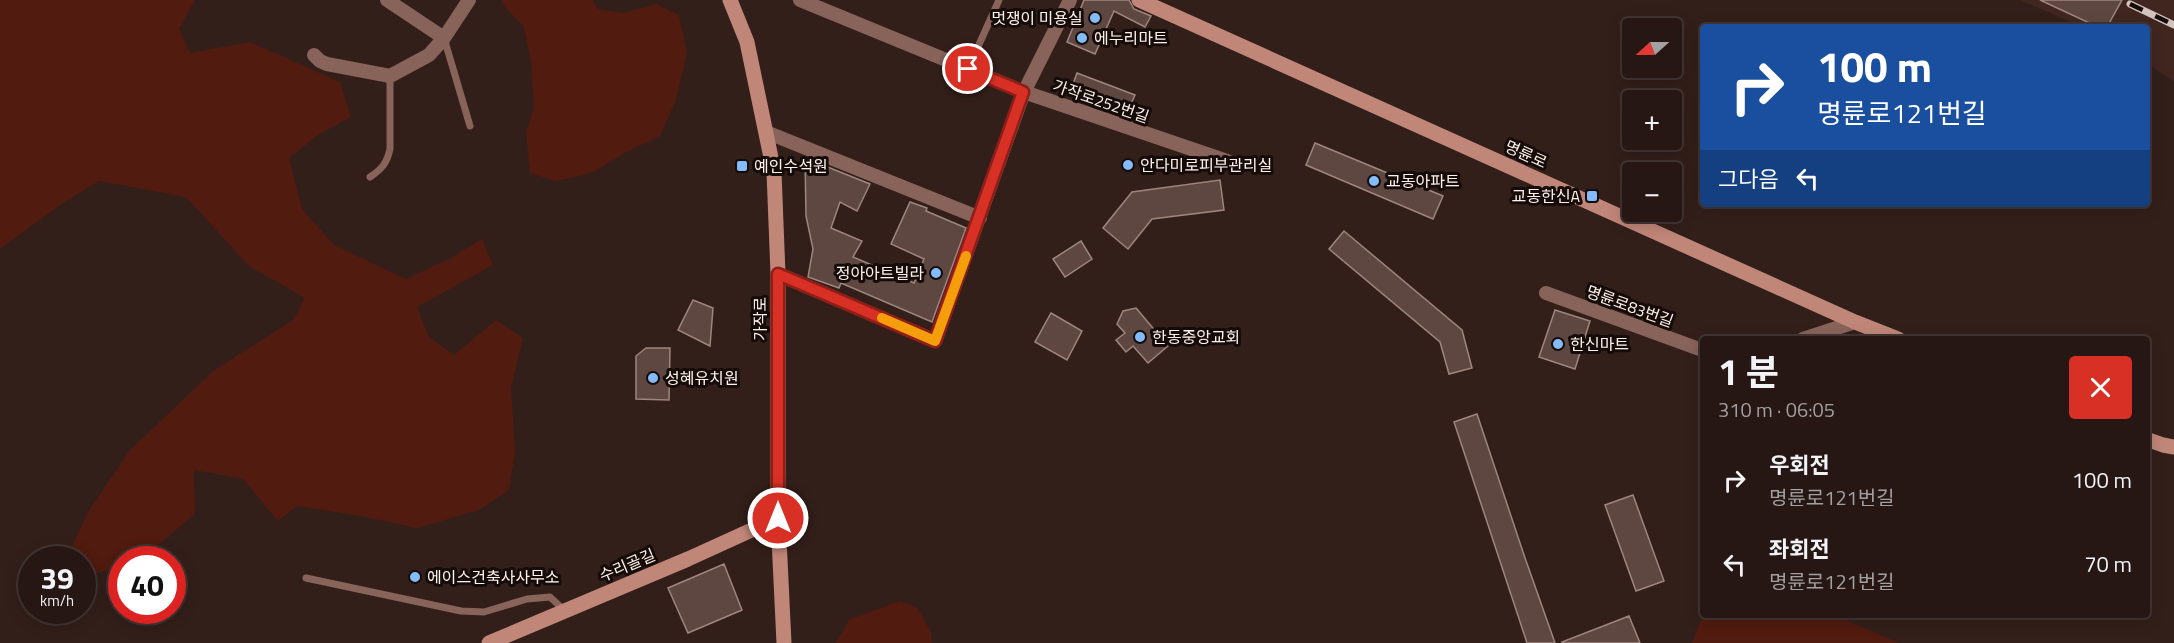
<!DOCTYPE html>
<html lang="ko">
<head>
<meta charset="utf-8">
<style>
	:root { --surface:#261714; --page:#2e201d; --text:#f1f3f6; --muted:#a49fa0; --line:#423634 }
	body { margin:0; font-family:"Titillium Web","Noto Sans KR",sans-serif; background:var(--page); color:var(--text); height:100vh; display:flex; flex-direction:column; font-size:22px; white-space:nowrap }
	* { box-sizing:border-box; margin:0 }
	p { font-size:20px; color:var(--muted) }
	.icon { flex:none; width:33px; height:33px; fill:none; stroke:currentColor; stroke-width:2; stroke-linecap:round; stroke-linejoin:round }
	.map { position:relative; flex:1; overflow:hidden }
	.panel { position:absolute; left:1700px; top:336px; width:450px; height:282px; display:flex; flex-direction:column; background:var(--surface); border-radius:6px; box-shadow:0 3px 15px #0003,0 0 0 2px var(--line) }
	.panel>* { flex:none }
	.hud { position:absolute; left:1700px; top:24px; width:450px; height:183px; border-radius:6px; box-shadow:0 3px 15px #0003,0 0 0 2px var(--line); background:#1a4fa0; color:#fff; overflow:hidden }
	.needle { width:39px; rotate:249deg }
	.tools { position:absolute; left:1622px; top:18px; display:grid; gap:12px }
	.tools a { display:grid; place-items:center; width:60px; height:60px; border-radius:6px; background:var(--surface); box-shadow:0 3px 15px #0003,0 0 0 2px var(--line); font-size:30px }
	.speed { position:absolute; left:18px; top:546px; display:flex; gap:12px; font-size:30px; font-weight:700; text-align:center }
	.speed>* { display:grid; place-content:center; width:78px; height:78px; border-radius:50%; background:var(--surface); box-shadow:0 3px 15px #0003,0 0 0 2px var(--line); line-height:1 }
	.speed small { font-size:15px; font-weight:400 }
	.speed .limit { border:9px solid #d22; background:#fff; color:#111 }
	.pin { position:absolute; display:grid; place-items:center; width:51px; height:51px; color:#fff; margin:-26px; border:3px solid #fff; border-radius:50%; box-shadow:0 2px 6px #0007 }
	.me { position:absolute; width:66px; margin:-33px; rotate:0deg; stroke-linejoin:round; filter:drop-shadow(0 0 4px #0008) }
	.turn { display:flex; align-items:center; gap:21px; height:126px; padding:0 18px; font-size:27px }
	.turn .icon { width:78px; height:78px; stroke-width:2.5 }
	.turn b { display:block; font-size:42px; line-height:51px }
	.then { display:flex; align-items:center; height:57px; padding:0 18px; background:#0003; gap:12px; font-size:22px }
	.round { display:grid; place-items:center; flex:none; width:63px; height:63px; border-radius:6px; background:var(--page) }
	.overview { display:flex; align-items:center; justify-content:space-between; height:102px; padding:0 18px }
	h1 { font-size:36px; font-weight:700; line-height:45px }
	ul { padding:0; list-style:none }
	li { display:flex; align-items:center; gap:18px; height:84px; padding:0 18px }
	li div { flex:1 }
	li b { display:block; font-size:22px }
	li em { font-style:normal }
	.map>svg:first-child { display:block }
</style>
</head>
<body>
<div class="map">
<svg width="2174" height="643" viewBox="0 0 2174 643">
	<rect width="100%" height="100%" fill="#331f1a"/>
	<path fill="#412620" d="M2020,0H2174V81L2147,64L2146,27H2083Z"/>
	<path fill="#511b0f" d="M0,0H195L179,29L190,53L250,42L340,82L351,117L318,135L289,158L302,209L334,245L406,279L449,259L482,239L493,265L417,307L429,337L454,355L496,320L523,338L511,388L515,452L509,490L479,510L417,528L361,516L297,506L278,521L243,479L194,470L195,514C176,529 146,560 122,560L121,565L119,567L83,577L82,560L72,559L69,552L88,512L130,450L213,371L293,320L305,298L249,266L186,197L99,181L60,205L0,249Z
		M501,0H593L598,9L624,13L656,4L679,15L687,53L676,100L660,136L626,152L597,170L584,175L556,181L530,173L526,132L534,108L531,62L524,27L506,8Z
		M899,601L917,607L931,632L932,643H836L849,620Z
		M1703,615H1834L1899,643H1692Z"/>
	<path fill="#5e4741" stroke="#9f857f" stroke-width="1.5" d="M1084,0H1129L1134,9L1151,16L1145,27L1114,11L1095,54L1067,42Z
		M2040,0H2122L2107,27H2098Z
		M1077,73L1135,95L1125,117L1069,95Z
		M1315,143L1443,196L1433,219L1306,165Z
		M805,158L870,184L857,211L840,202L831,228L862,241L853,257L914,283L924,259L891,244L910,202L927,208L926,211L966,228L932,322L841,283L839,288L808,277L813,249L806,216Z
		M1220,180L1224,210L1152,219L1128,249L1103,228L1132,192Z
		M1344,231L1462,330L1472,368L1449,374L1440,342L1329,249Z
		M1081,241L1092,259L1065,277L1053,259Z
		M693,300L713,308L710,346L678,330Z
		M1136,308L1168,346L1148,363L1133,346L1126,352L1116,340L1125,333L1117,324L1123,311Z
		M1555,310L1590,321L1575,369L1539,357Z
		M1051,313L1082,331L1067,360L1035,342Z
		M646,348H670L669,400L636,399V356Z
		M1477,414L1524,555L1555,643H1527L1454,422Z
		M1633,495L1664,581L1636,591L1605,505Z
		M724,564L742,610L688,633L668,588Z
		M1629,616L1640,643H1562V642Z"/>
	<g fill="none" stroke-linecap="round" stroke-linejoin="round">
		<path stroke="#88635a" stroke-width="7" d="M444,38L470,126
			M968,69L999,0
			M370,177C382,169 387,163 390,149V76
			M306,578L461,611L484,612L527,599L550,597L565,611"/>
		<path stroke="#88635a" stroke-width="14" d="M387,0L444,38
			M800,0L1024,92L1227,161
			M314,55L320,61L327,64L390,76L429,55L444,38L469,0
			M766,132L980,218
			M778,274L935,341L1024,92L1070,0
			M1546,293L1702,350
			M1803,339L1855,322"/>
		<path stroke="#c08678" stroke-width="15" d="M730,0L747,42L774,172L778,274V518L784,643
			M1139,0L1855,322L1898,339
			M2146,439L2163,445L2174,447
			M489,643L688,559L778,518"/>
		<defs>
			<path id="rail" d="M2130,4L2174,25"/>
		</defs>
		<use href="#rail" stroke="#d2c3bf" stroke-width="7"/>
		<use href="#rail" stroke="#150c09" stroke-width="4.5" stroke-dasharray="14" stroke-linecap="butt"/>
	</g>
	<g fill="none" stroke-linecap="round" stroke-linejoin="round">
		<defs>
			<path id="route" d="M778,518V274L935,341L1023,92L968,69"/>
		</defs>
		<use href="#route" stroke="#8d1f18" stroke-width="15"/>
		<use href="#route" stroke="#d93025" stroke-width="10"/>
		<path stroke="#f59e0b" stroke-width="10" d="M882,318L935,341L966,256"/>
	</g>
	<g fill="#84bbfb" stroke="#150c09" stroke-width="2">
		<circle cx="1095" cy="18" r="6"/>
		<circle cx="1082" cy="38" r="6"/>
		<circle cx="1128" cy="165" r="6"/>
		<rect x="736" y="160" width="12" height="12" rx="3"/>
		<circle cx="1374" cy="181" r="6"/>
		<rect x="1586" y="190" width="12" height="12" rx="3"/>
		<circle cx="936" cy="273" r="6"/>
		<circle cx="1140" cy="337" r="6"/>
		<circle cx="1558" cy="344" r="6"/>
		<circle cx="653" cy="378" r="6"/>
		<circle cx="415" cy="577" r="6"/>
	</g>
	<g text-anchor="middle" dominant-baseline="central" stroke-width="6" stroke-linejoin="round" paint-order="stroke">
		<g font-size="16" fill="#fef0ec" stroke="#150c09" text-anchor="start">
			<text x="1083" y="18" text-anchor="end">멋쟁이 미용실</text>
			<text x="1094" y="38">에누리마트</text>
			<text x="1140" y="165">안다미로피부관리실</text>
			<text x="754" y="166">예인수석원</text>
			<text x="1386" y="181">교동아파트</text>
			<text x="1580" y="196" text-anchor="end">교동한신A</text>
			<text x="924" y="273" text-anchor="end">정아아트빌라</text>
			<text x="1152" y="337">한동중앙교회</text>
			<text x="1570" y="344">한신마트</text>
			<text x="665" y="378">성혜유치원</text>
			<text x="427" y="577">에이스건축사사무소</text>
		</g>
		<g font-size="16" fill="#fef0ec" stroke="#150c09">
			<text transform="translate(1101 101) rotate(19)">가작로252번길</text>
			<text transform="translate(1526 154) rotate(24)">명륜로</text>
			<text transform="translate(1630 306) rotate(20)">명륜로83번길</text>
			<text transform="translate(760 319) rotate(-90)">가작로</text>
			<text transform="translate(627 565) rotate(-23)">수리골길</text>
		</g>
	</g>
</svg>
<div class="tools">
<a><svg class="needle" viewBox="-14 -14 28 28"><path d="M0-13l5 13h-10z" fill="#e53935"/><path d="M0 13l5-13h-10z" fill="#a49fa0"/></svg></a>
<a>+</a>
<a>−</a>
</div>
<div class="speed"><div>39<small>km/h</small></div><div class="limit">40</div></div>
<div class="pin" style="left:968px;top:69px;background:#d93025"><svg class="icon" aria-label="arrive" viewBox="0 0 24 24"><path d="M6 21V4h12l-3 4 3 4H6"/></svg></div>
<svg class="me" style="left:778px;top:518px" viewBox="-20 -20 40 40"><circle r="17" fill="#d93025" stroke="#fff" stroke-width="3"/><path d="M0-11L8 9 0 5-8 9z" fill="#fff"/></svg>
<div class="hud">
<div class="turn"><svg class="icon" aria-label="right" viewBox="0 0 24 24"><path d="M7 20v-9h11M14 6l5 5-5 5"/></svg><div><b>100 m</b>명륜로121번길</div></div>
<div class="then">그다음<svg class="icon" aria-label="left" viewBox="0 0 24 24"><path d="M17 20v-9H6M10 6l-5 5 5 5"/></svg></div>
</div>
<section class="panel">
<div class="overview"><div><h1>1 분</h1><p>310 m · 06:05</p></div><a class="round" style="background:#d93025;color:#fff"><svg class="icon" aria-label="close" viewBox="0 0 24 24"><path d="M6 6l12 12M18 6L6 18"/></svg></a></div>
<ul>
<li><svg class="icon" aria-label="right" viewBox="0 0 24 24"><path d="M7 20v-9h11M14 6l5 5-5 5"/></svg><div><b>우회전</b><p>명륜로121번길</p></div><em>100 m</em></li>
<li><svg class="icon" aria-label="left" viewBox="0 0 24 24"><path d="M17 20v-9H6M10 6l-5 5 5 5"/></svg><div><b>좌회전</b><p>명륜로121번길</p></div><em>70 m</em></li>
</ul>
</section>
</div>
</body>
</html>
